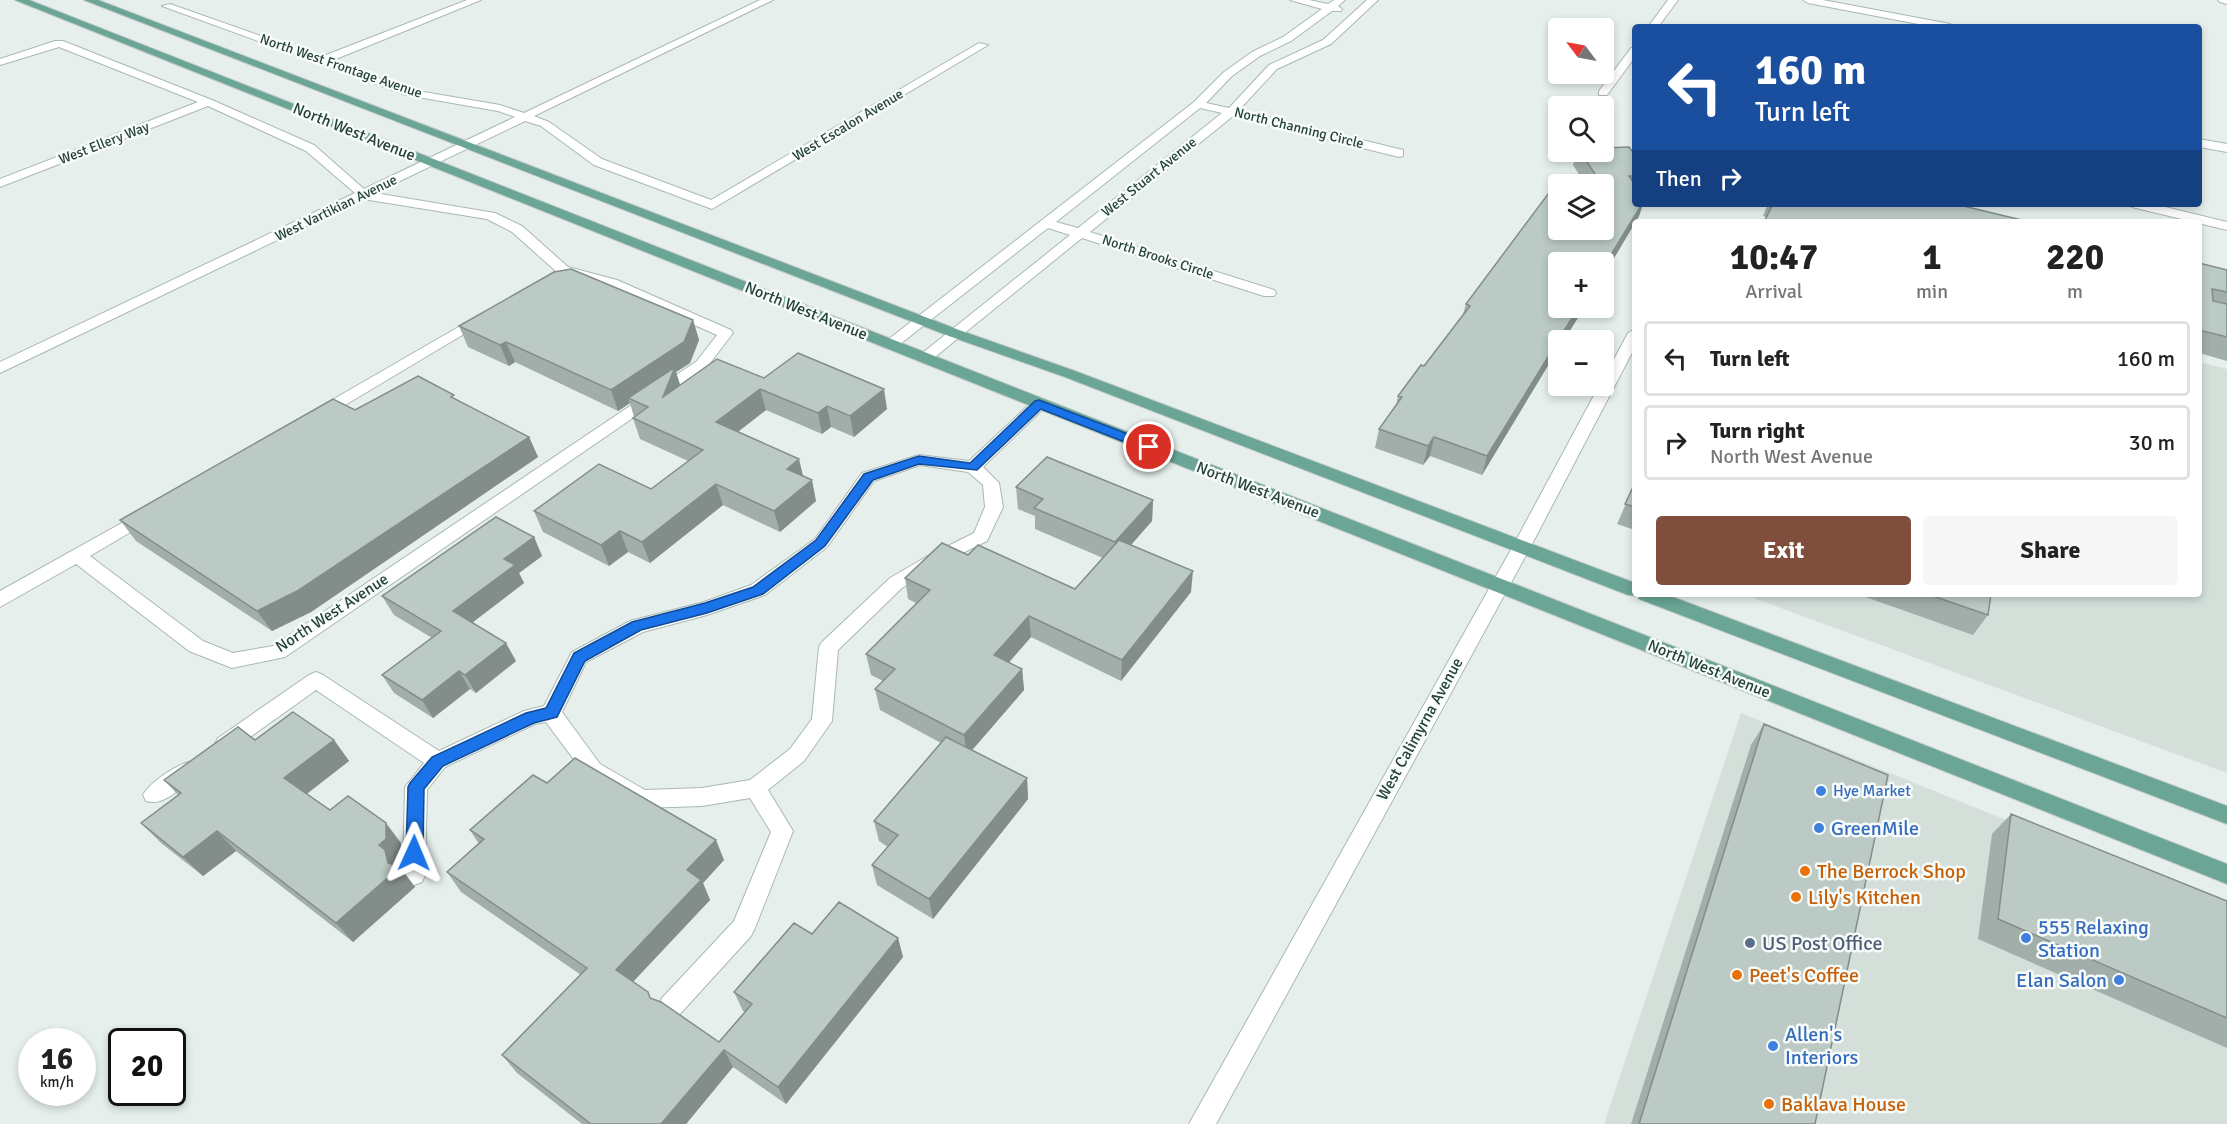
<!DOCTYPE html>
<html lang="en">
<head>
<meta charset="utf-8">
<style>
	:root { --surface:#fff; --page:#f6f6f6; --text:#222; --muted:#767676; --line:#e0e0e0; --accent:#804e3d }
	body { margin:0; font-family:Signika,sans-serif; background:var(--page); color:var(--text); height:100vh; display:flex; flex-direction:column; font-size:22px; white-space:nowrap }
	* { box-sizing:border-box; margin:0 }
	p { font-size:20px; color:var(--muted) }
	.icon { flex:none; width:33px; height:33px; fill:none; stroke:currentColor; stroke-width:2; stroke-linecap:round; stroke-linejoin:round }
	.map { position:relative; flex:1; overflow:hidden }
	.drawer { position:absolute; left:1632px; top:219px; width:570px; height:378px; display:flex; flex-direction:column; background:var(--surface); border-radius:6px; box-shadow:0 3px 9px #0003 }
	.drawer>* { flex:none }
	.hud { position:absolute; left:1632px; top:24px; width:570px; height:183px; border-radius:6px; box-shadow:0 3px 9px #0003; background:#1a4fa0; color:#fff; overflow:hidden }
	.needle { width:39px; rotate:302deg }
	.controls { position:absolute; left:1548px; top:18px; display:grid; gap:12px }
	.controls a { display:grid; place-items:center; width:66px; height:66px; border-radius:6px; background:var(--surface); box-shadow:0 3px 9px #0003; font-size:30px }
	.speed { position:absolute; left:18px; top:1028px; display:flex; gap:12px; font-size:30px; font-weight:700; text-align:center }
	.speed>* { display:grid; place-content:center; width:78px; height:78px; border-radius:50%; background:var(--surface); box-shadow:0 3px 9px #0003; line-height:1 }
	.speed small { font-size:15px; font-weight:400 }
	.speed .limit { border:3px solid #111; border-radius:9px; background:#fff; color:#111 }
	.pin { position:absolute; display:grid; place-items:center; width:51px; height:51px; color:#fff; margin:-26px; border:3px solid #fff; border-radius:50%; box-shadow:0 2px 6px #0007 }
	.me { position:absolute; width:66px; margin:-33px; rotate:1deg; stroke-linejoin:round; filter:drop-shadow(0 0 4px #0008) }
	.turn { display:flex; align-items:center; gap:21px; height:126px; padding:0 24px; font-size:27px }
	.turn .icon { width:78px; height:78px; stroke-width:2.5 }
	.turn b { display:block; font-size:42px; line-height:51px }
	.then { display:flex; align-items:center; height:57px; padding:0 24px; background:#0003; gap:12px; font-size:22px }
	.eta { display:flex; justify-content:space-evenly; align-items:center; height:102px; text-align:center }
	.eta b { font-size:36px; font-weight:700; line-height:42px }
	.primary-button { display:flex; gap:12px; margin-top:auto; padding:12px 24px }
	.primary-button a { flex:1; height:69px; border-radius:6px; background:var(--accent); color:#fff; font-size:24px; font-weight:700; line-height:69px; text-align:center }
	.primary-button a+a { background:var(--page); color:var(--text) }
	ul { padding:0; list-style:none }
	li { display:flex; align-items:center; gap:18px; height:75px; margin:0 12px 9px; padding:0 12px; border:3px solid var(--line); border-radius:6px }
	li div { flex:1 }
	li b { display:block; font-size:22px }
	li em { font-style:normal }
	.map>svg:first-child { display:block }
</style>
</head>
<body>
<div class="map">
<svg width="2227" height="1124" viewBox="0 0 2227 1124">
	<rect width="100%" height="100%" fill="#e6efeb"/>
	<path fill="#d4dfda" d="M2199,362L2227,369V773L1754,598L1756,594H2199Z
		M1741,713L2227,909V1124H1604Z"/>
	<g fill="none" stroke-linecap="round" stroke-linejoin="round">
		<defs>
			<path id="minor" d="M467,0H481L331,61L412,90L500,105L524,113L760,0H773L534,116L549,122L602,159L711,200L979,43L988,45L712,209L594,165L541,126L525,121L375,193L495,213L522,226L568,267L617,280L731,330L733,333L707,367L285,657L232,668L189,651L76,564L0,607V591L145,510L151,512L154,516L151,520L90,556L203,641L233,653L273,646L697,361L717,335L607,286L558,273L512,232L487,219L363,199L0,373V362L355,193L306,151L208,106L0,187V179L198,102L59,47L0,65V59L55,41H63L212,100L314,145L364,189L515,117L498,111L406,95L162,6L170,4L321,57Z
				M1290,0H1309L1328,4L1334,0H1345L1338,6L1342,9L1341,11H1332L1291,41L1260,56L1232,76L1206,103L1229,108L1269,65L1323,40L1367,0H1378L1331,44L1277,69L1239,110L1403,150V156L1399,157L1233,116L1090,232L1274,290L1276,293L1274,296H1264L1082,238L930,361H920L917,358L920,355L1070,235L1048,228L895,348H885L883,345L885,342L1194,102L1224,72L1252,52L1283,37L1322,9ZM1200,108L1222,113L1078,228L1056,222Z
				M1668,0H1678L1658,27H1648Z
				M1803,0H1823L1950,24L1955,27H1934L1808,3Z
				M2218,0H2227V4L2220,2Z
				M1635,47V57L1607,95H1599V91L1631,48Z
				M2199,139L2227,144V152L2199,147Z
				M2131,204H2153L2227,222V230L2132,207Z
				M481,314L486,315L488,318L486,321L325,417H313L311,414L313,411Z
				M1635,329V347L1531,546L1216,1124H1189L1513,546L1599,386H1604V378L1628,333Z
				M1039,399L1047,404L1045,407L983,467L999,483L1003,507L987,541L938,565L902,588L838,650L832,721L804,761L768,790L793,831L755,928L751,936L680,1014L671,1018L662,1014L659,1006L662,998L734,921L771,832L750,798L702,806L642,808L634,805L586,776L546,722L535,724L445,767L427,790L425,875L422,882L414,885L406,882L403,875L405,787L424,763L316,690L232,750L225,752L218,750L215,744L218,738L309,675L316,672L323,675L439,751L524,711L544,706L572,652L630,621L704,602L751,585L815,539L862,473L919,455L969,461L1033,401ZM920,465L968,472L983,485L985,507L974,533L926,557L890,578L822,642L819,647L812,719L790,749L750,780L702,788L645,790L600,764L562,712L586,662L643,632L707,615L765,595L827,547L874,481Z
				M188,762L195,765L199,771L195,777C182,787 163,807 146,801L143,795C150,782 174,767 188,762Z"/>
			<path id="major" d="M15,0H29L2227,864V884Z
				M84,0H98L959,330L1075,371L1635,583V594H1665L2227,806V824L1639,599L1638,596L1628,595L1065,377L949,336Z"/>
		</defs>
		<use href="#minor" stroke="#a8b8b2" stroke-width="2"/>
		<use href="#major" stroke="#c2cac8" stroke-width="2"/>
		<use href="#minor" fill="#fff" fill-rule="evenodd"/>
		<use href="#major" fill="#6aa596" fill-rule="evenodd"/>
	</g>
	<path fill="#a1aea9" d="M1577,152H1604L1635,155V204H1643L1639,216L1604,275L1558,308H1584L1564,340H1558V349L1482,475L1430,456L1423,465L1375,448L1379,429L1396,406L1398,396L1424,366L1463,314L1466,304L1604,230V184H1585L1573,165Z
		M1768,204H1955L1766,217L1763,216Z
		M2199,263L2227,270V361L2199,353Z
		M693,320L699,340L690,363L676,372L680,385L764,378L887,409L854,437L831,427L822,434L766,410L738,432L803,476L816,501L780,532L723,505L650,563L628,552L609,566L543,532L534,511L651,489L688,461L640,439L633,418L634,417L630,403L618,411L515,362L509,366L468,347L459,326Z
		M456,400L529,437L538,457L311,612L272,631L136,541L120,520L355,410Z
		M1635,483V530L1617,524Z
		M1016,487L1153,500L1152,521L1131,545L1191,592L1121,681L1031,637L1009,662L1022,669L1024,690L972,750L1027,778L1028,799L933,919L877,885L872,865L888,847L879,841L874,821L941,743L880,710L875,689L883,681L871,675L866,654L916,603L908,599L905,578L968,555L1075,589L1103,558L1035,529V516L1018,509Z
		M534,537L542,556L519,573L524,583L473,622L516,661L476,693L470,689L433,718L394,693L382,675L432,638L394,615L382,596Z
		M1857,594H1991L1988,615L1973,635Z
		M1764,724L1815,1124H1631L1751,745Z
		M255,740H334L349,761L307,794L330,810L401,843V859L396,863L415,887L353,942L236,851L203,876L161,843L141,823L178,795L164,780Z
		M547,783L724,860L703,883L710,900L633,982L651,998L719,1042L745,1012L743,1011L734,992L812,934L898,938L903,957L786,1104L733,1067L686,1124H582L517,1073L502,1055L581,975L461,892L447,872L479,844L470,830Z
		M2011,814L2227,901V1048L1978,939L1992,834Z"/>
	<path fill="#838d89" d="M1642,204H1643L1639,216L1604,275V266Z
		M1578,308H1584L1564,340H1558V349L1482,475L1487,456Z
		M693,320L699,340L690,363L676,372L681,388L669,418L628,398L630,403L618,411L611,390Z
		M506,342L515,362L509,366L500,345Z
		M760,389L766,410L723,443L716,422Z
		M884,389L887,409L854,437L850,416Z
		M827,406L831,427L822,434L818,413Z
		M529,437L538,457L311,612L272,631L257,611Z
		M1434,437L1430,456L1423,465L1428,446Z
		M799,459L804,480L787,469Z
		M812,480L816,501L780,532L774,511Z
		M716,484L723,505L650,563L642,542Z
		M1153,500L1152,521L1115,563V542Z
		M620,531L628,552L609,566L601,545Z
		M534,537L542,556L519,573L524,583L464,629L453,611L504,559Z
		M1193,571L1191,592L1121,681L1122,660Z
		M1029,616L1031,637L997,676L994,655Z
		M506,643L516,661L476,693L465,675Z
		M1022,669L1024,690L967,756L964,735Z
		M459,671L470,689L433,718L422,700Z
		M334,740L349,761L301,798L284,778Z
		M1027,778L1028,799L933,919L929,899Z
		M386,823L401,843V859L396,863L399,868L400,867L415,887L353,942L336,923L388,863L379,845Z
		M217,831L236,851L203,876L183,857Z
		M716,840L724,860L703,883L710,900L627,988L616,970L687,870Z
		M898,938L903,957L786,1104L778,1087Z
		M724,1050L733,1067L686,1124H661Z"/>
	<path fill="#bbcac4" stroke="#838d89" stroke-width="1.5" d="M1629,147L1635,155V176H1629L1635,185V204H1642L1604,266V262H1558V308H1578L1487,456L1434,437L1428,446L1379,429L1402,397L1398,396L1421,365L1424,366L1470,306L1466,304L1554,186L1558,187V230H1604V198L1613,201L1604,187V184H1602L1580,152H1604V148Z
		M1773,204H1955L2030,222H1764Z
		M2199,263L2227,270V292L2212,289L2213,301L2227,304V337L2199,330Z
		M571,269L693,320L684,342L611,390L506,342L500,345L459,326L554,272Z
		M798,353L884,389L850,416L827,406L818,413L760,389L716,422L799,459L787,469L812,480L774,511L716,484L642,542L620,531L601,545L534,511L599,464L651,489L703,450L633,418L648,407L628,398L675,367L663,397L717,359L764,378Z
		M418,376L454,395L451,397L529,437L297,591L257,611L120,520L333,399L355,410Z
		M1047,457L1153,500L1115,542L1034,508L1043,499L1016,487Z
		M1635,483V507L1625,504Z
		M496,517L534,537L504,559L515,565L453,611L506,643L465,675L459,671L422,700L382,675L441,631L382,596Z
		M1119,540L1193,571L1122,660L1029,616L994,655L1022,669L964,735L875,689L895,669L866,654L930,590L905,578L942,543L968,555L978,545L1075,589Z
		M1927,594H1991L1988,615Z
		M293,712L334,740L284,778L330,810L348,796L386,823V839L379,845L385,850L388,863L400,867L336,923L217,831L183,857L141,823L181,793L164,780L238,727L255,740Z
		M1764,724L1888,775L1815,1124H1639Z
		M946,737L1027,778L929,899L872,865L898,835L874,821Z
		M575,758L716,840L687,870L701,880L616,970L648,992L650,998L661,1002L719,1042L752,1004L734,992L794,923L812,934L839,902L898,938L778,1087L724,1050L661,1124H591L502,1055L587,968L447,872L484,839L470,830L533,775L547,783Z
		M2011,814L2227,901V1018L1998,919Z"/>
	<path fill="#1a73e8" stroke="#114b97" stroke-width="1.5" d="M1039,400L1154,444L1155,447L1154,450H1145L1041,409L977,470L919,464L873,480L825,546L763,594L707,613L641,630L585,661L557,717L534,723L443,766L424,789L423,853L420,858L414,860L408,858L406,853L408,787L410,783L432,757L526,713L546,708L574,653L632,622L705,603L753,587L816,540L864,474L919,456L970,463L1035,401Z"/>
	<g fill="#3f7fe0" stroke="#f7fbf9" stroke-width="2">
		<circle cx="1821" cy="791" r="6"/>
		<circle cx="1819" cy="828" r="6"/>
		<circle cx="2026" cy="938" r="6"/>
		<circle cx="2119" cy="980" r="6"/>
		<circle cx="1773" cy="1046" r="6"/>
	</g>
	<g fill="#e8710a" stroke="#f7fbf9" stroke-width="2">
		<circle cx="1805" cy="871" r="6"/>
		<circle cx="1796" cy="897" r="6"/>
		<circle cx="1737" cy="975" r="6"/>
		<circle cx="1769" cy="1104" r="6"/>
	</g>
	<circle fill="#5c6f8a" stroke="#f7fbf9" stroke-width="2" cx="1750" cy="943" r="6"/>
	<g text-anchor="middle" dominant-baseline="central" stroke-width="5" stroke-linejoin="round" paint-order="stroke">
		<g font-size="14" fill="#24423a" stroke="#f7fbf9">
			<text transform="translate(341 66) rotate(19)">North West Frontage Avenue</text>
			<text transform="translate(848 125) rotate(-31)">West Escalon Avenue</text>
			<text transform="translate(1299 128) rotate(14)">North Channing Circle</text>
			<text transform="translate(104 143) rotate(-21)">West Ellery Way</text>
			<text transform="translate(1149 177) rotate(-39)">West Stuart Avenue</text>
			<text transform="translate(336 208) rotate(-26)">West Vartikian Avenue</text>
			<text transform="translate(1158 257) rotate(18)">North Brooks Circle</text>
		</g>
		<g font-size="16" fill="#24423a" stroke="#f7fbf9">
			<text transform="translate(354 132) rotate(22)">North West Avenue</text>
			<text transform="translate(806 311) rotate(22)">North West Avenue</text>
			<text transform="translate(1258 490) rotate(21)">North West Avenue</text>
			<text transform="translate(332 613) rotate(-33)">North West Avenue</text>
			<text transform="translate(1709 669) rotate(22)">North West Avenue</text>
			<text transform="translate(1420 729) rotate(-61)">West Calimyrna Avenue</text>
		</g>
		<g font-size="16" fill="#366cbe" stroke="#f7fbf9" text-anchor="start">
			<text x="1833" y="791">Hye Market</text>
		</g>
		<g font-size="20" fill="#366cbe" stroke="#f7fbf9" text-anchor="start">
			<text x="1831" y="828">GreenMile</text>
			<text x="2038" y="927">555 Relaxing<tspan x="2038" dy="23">Station</tspan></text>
			<text x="2107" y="980" text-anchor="end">Elan Salon</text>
			<text x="1785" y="1034">Allen's<tspan x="1785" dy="23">Interiors</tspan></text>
		</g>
		<g font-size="20" fill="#c56008" stroke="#f7fbf9" text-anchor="start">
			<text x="1817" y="871">The Berrock Shop</text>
			<text x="1808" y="897">Lily's Kitchen</text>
			<text x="1749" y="975">Peet's Coffee</text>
			<text x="1781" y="1104">Baklava House</text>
		</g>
		<g font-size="20" fill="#4e5e75" stroke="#f7fbf9" text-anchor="start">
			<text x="1762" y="943">US Post Office</text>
		</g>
	</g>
</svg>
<div class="controls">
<a><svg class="needle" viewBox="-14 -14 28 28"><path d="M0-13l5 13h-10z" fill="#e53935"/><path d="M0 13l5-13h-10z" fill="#767676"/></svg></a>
<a><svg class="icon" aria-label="search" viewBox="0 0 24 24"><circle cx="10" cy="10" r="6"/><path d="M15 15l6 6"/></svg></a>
<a><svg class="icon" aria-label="layers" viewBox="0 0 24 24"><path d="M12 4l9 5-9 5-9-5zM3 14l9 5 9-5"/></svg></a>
<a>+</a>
<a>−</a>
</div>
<div class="speed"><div>16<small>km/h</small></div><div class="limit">20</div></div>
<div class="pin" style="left:1149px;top:447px;background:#d93025"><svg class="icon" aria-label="arrive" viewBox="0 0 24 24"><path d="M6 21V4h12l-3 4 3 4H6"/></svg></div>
<svg class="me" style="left:414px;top:853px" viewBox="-20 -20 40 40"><path d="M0-17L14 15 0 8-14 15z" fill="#1a73e8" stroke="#fff" stroke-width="4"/></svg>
<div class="hud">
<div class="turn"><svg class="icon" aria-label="left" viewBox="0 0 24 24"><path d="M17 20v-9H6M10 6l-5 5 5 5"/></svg><div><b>160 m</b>Turn left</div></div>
<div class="then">Then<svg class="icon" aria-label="right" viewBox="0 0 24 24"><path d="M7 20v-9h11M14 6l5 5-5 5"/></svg></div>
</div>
<section class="drawer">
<div class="eta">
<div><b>10:47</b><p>Arrival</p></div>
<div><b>1</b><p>min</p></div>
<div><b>220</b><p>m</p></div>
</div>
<ul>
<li><svg class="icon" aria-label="left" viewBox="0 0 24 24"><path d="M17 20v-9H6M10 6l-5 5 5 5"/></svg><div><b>Turn left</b></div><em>160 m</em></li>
<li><svg class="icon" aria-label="right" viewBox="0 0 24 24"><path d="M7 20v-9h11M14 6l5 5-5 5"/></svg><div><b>Turn right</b><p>North West Avenue</p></div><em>30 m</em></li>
</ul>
<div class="primary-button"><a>Exit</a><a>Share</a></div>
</section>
</div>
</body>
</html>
